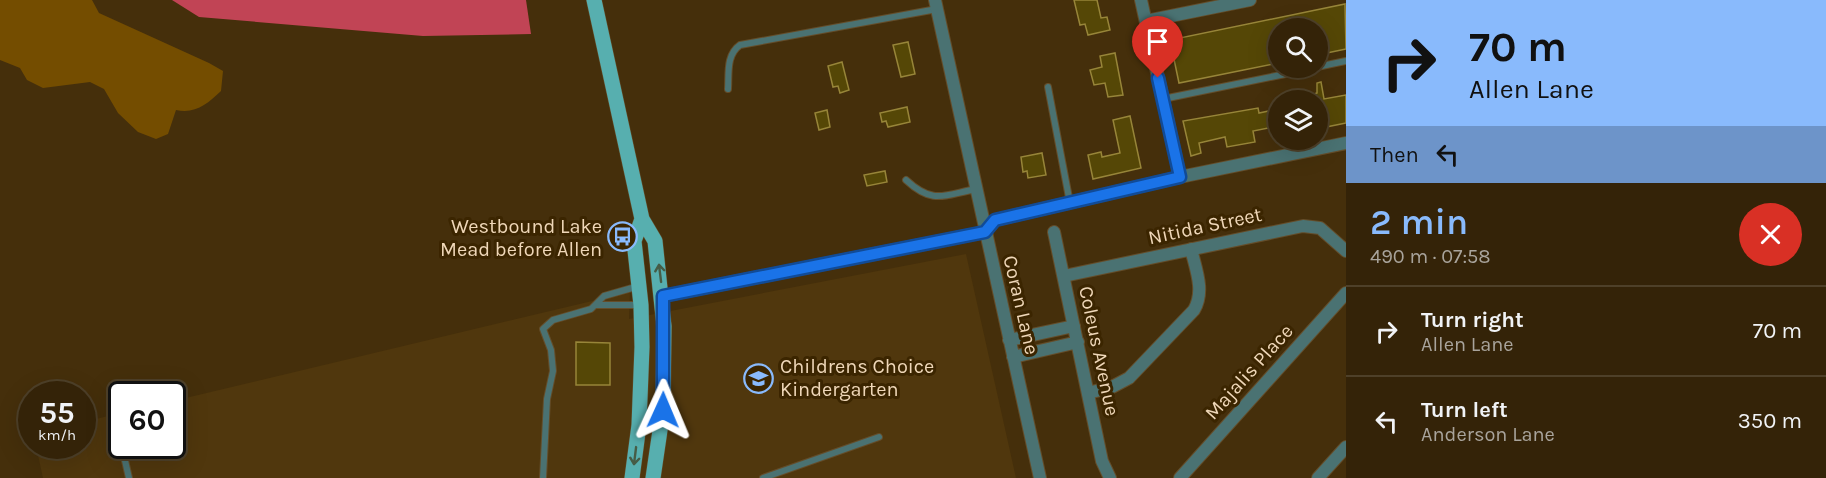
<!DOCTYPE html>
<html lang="en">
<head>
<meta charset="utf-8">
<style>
	:root { --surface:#342308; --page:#3c2b12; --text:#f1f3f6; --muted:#a9a49c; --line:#4e4029; --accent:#89bafc }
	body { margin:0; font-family:Karla,sans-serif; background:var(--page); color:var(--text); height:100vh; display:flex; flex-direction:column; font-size:22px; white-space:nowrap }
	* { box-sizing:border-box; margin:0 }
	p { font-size:20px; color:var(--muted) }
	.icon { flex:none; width:33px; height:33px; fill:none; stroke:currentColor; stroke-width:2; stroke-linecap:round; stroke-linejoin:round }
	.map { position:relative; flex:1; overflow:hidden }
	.drawer { display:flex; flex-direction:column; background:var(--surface); width:480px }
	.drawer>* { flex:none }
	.hud { background:#89bafc; color:#111; overflow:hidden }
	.tools { position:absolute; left:1268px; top:18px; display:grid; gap:12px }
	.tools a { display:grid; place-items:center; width:60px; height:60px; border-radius:50%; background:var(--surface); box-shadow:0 6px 24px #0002,0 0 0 2px var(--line); font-size:30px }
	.speed { position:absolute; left:18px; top:381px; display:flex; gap:12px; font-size:30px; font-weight:700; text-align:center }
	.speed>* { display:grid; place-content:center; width:78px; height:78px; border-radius:50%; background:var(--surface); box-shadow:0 6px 24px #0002,0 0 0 2px var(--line); line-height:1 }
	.speed small { font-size:15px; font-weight:400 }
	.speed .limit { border:3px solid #111; border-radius:9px; background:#fff; color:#111 }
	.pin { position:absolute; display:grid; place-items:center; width:51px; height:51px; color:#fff; margin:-62px -26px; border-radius:50% 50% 50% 0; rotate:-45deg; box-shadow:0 0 6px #0007 }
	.pin .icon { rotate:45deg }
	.me { position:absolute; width:66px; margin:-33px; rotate:1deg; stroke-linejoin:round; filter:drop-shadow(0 0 4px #0008) }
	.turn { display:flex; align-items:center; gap:21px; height:126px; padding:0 24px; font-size:27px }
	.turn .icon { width:78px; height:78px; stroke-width:2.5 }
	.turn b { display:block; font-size:42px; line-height:51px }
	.then { display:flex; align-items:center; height:57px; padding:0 24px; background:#0003; gap:12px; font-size:22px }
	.round { display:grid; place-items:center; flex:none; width:63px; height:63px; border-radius:32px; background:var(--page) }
	.overview { display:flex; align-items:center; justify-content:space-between; height:102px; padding:0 24px }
	h1 { font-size:36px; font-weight:600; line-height:45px; color:var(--accent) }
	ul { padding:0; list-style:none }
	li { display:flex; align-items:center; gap:18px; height:90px; padding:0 24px; border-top:2px solid var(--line) }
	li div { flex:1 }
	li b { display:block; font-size:22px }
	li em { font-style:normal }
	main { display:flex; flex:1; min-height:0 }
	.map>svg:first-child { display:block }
</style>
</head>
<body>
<main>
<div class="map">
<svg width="1346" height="478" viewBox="0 0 1346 478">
	<rect width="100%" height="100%" fill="#452f0b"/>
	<path fill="#50370d" d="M966,254L1016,478H43L36,446H82L83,422L121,413L122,446H172L173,401L630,292L629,319Z"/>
	<path fill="#744d00" d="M0,0H92L99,13L209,63L223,71L221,91C207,104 196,114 176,110L168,134L156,139L138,132L118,113L104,89L90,82L43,88L27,80L20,68L0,60Z"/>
	<path fill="#c14455" d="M172,0H526L531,34L423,36L199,17Z"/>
	<path fill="#554706" stroke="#978539" stroke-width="1.5" d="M1074,0H1097L1101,18L1107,17L1110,30L1088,35L1085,24L1080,25Z
		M1345,4L1346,49L1317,55V28H1278V63L1179,83L1170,40Z
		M908,42L915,74L901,77L893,45Z
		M1115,53L1123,95L1108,97L1105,83L1094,85L1090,70L1102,67L1100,56Z
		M842,62L849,90L840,93L838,86L833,87L828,66Z
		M1321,82L1324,99L1346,95V123L1321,128L1314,94L1317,93V83Z
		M907,107L910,122L888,127L886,121L882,122L880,113Z
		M1258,108L1259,113L1278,109V126L1253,131L1255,142L1227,147L1225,137L1199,143L1201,153L1191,156L1183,121Z
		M827,110L830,127L819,130L815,113Z
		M1130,116L1141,168L1093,179L1088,155L1101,152L1102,157L1120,153L1113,120Z
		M1042,153L1046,175L1028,178L1027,171L1023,172L1021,157Z
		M885,171L887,182L867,186L864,175Z
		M576,342L610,343V385H576Z"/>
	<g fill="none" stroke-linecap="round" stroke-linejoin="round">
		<defs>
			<path id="service" d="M1317,67L1346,61
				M1048,87L1070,203
				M728,89C729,73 726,55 740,45L937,9
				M1163,99L1315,68
				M906,180C933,205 944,195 976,189
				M596,305H640
				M118,430L129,478
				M543,478L547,399L553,371L551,350L543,329L553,320L591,309L604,296L639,286
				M763,478L879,437"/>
			<path id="minor" d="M935,0L1040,478
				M1141,0L1180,177
				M1146,21L1250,0
				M1054,232L1102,461L1110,478
				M1064,276L1303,226L1320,228L1346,251
				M663,296L985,232L995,220L1180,177L1346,143
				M1009,340L1074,326
				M1013,357L1078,342
				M1088,393L1112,387L1129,378L1194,310C1205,291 1196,270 1191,249
				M1180,478L1346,293
				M1318,478L1346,447"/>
			<path id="primary" d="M594,0L642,219L655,241L664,326L663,410L653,478
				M632,478L639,425L642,347L641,305L634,241L642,219"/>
		</defs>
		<use href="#service" stroke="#644d2a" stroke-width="8"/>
		<use href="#minor" stroke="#644d2a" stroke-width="14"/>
		<use href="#primary" stroke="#644d2a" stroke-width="16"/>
		<use href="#service" stroke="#4a7272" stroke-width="6"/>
		<use href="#minor" stroke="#4a7272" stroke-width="12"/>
		<use href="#primary" stroke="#57afaf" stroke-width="15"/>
	</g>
	<defs><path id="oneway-shaft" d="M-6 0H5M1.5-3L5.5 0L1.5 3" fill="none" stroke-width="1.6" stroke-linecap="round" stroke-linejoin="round" transform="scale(1.5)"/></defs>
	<g stroke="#465c46">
		<use href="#oneway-shaft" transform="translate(660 273) rotate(-97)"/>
		<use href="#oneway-shaft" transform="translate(635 456) rotate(97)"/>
	</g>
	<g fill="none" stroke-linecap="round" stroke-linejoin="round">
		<defs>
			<path id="route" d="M663,410V296L985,232L995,220L1180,177L1158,78"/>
		</defs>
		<use href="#route" stroke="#114b97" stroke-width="15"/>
		<use href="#route" stroke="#1a73e8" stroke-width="10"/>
	</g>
	<defs>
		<symbol id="bus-ring" viewBox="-11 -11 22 22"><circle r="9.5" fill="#3b2500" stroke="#89bafc" stroke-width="1.5"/><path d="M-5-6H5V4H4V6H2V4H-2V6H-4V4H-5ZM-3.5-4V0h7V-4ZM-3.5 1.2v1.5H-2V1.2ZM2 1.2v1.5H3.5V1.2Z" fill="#89bafc"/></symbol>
		<symbol id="school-ring" viewBox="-11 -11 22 22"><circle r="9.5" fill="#3b2500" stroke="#89bafc" stroke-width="1.5"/><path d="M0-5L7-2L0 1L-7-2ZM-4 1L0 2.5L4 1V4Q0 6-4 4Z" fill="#89bafc"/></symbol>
	</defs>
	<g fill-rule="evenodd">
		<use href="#bus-ring" x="606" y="220" width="33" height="33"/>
		<use href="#school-ring" x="742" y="362" width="33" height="33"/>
	</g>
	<g text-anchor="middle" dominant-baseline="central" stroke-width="6" stroke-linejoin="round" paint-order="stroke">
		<g font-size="20" fill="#efd7b8" stroke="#3b2500" text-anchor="end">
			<text x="602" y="226">Westbound Lake<tspan x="602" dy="23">Mead before Allen</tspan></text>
			<text x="780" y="366" text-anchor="start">Childrens Choice<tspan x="780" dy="23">Kindergarten</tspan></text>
		</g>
		<g font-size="20" fill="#efd7b8" stroke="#3b2500">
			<text transform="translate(1205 226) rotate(-12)">Nitida Street</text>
			<text transform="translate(1021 305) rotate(77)">Coran Lane</text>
			<text transform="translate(1099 351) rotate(78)">Coleus Avenue</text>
			<text transform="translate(1249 372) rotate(-48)">Majalis Place</text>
		</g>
	</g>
</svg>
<div class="tools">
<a><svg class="icon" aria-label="search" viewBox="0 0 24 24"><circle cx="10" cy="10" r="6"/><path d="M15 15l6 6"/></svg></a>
<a><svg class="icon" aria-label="layers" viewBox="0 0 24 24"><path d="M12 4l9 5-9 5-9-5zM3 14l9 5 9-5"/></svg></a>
</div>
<div class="speed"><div>55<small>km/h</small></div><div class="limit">60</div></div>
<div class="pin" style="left:1158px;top:78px;background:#d93025"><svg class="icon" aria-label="arrive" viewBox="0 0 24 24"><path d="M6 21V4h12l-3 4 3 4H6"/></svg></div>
<svg class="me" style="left:663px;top:410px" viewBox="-20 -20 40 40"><path d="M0-17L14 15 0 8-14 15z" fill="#1a73e8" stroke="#fff" stroke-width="4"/></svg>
</div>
<section class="drawer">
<div class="hud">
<div class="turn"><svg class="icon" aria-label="right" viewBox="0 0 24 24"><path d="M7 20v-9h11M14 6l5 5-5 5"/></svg><div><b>70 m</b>Allen Lane</div></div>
<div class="then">Then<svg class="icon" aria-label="left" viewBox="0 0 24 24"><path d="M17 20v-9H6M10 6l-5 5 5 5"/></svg></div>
</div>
<div class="overview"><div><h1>2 min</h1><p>490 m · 07:58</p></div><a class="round" style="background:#d93025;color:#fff"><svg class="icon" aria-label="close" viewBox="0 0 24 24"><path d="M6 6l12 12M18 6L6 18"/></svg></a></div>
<ul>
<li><svg class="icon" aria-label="right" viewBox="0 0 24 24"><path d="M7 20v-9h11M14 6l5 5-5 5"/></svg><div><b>Turn right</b><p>Allen Lane</p></div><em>70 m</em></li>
<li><svg class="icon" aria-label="left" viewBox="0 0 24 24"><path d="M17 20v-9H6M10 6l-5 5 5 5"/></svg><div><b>Turn left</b><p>Anderson Lane</p></div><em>350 m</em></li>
</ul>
</section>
</main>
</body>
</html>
